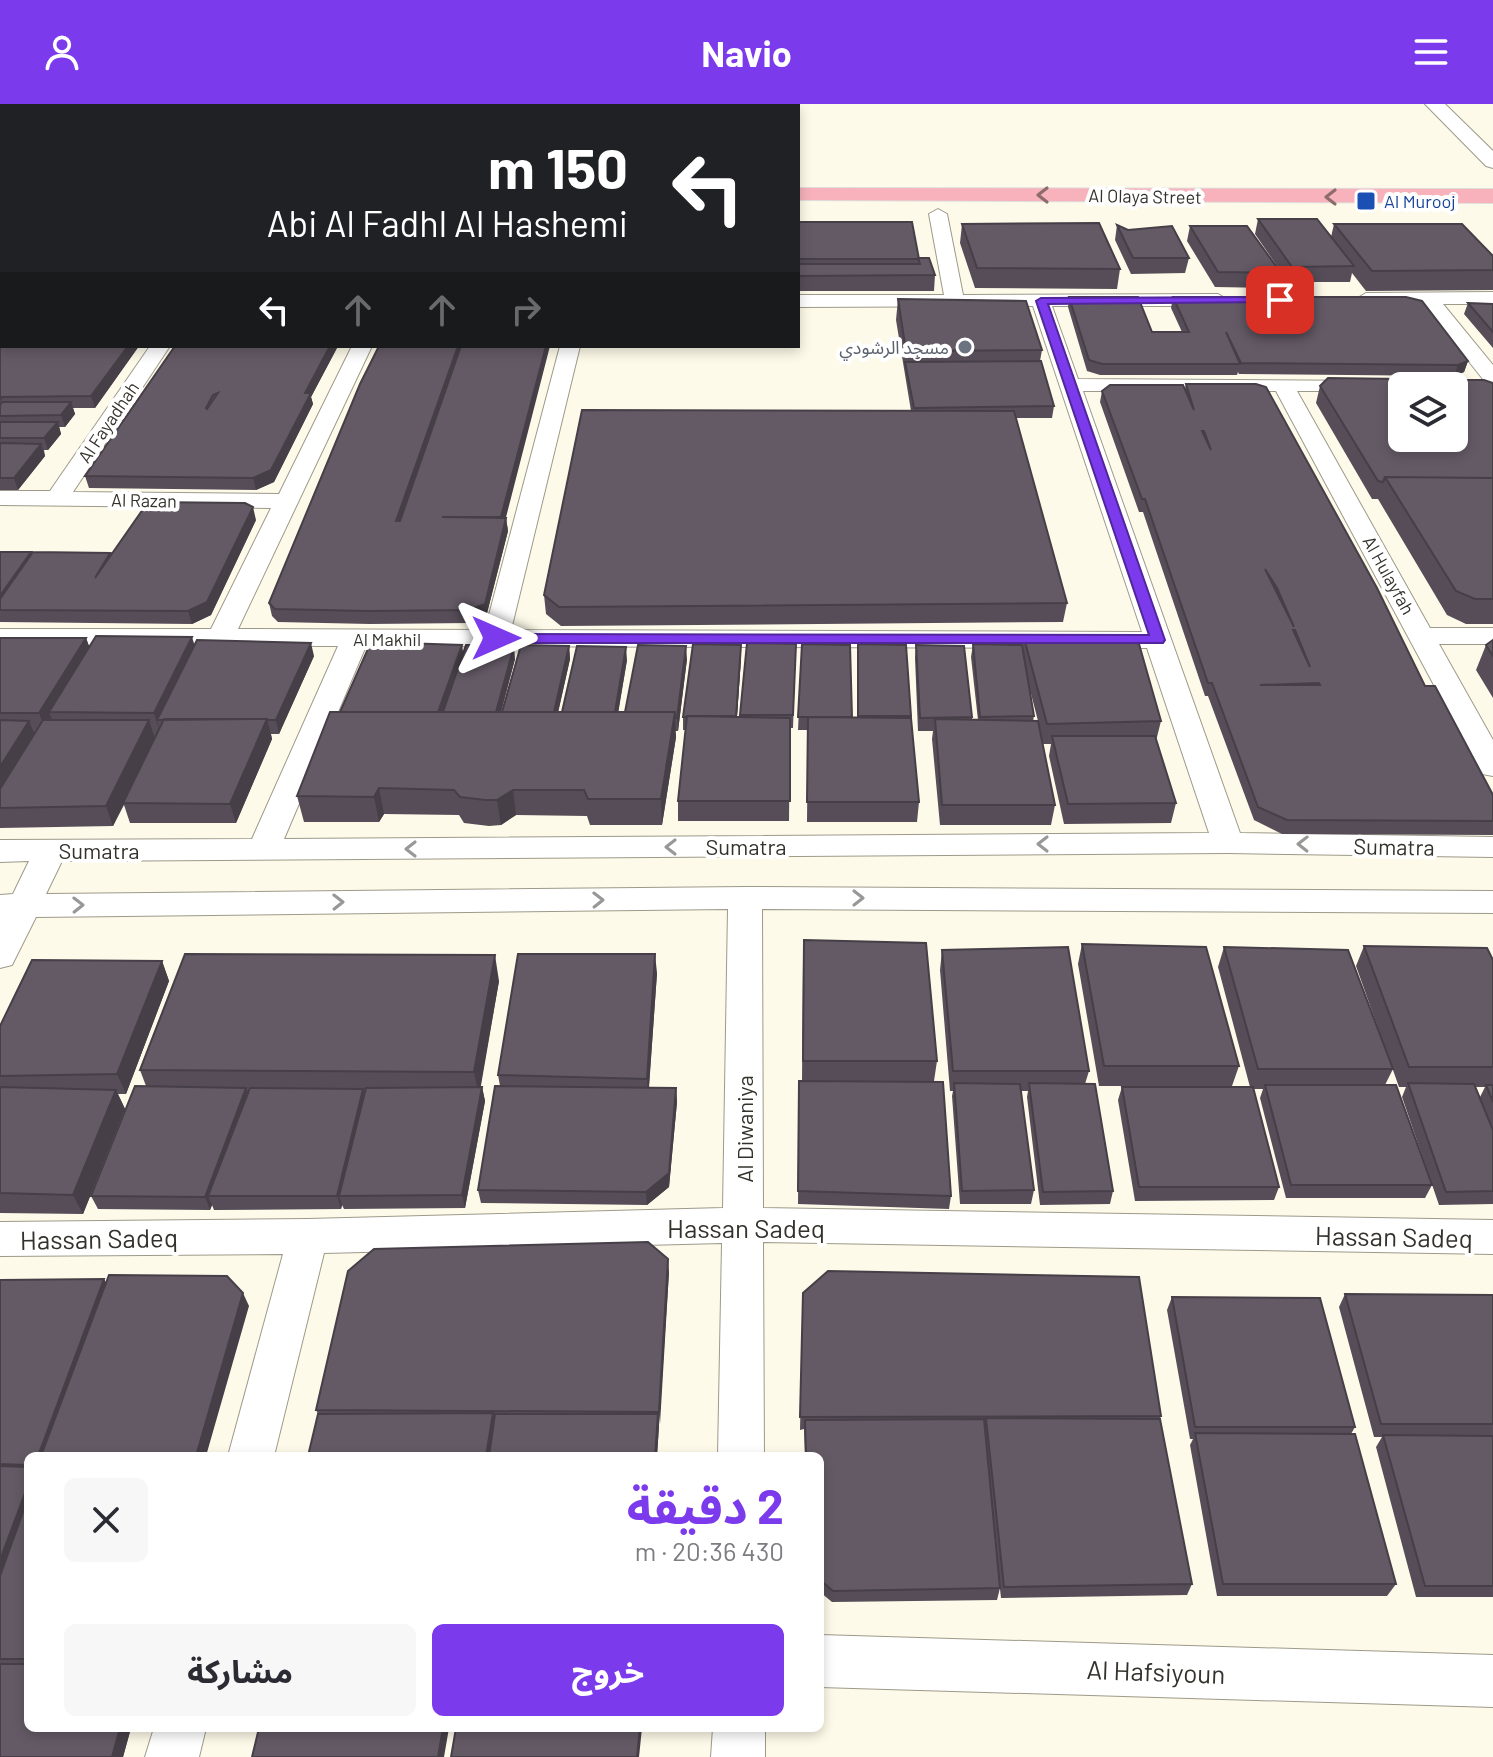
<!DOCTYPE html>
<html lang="ar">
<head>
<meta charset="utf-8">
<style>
	:root { --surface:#fff; --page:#f7f7f7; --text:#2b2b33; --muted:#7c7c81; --accent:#7c3aed }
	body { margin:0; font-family:Barlow,"Noto Sans Arabic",sans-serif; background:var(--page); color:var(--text); direction:rtl; height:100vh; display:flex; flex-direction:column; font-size:30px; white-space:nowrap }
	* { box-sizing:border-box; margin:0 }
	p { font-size:26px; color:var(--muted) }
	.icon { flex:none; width:44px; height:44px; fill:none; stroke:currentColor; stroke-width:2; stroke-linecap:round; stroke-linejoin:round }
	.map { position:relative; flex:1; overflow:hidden; direction:ltr }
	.drawer { position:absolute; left:24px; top:1348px; width:800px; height:280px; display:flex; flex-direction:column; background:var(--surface); border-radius:12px; box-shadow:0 4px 12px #0003; direction:rtl }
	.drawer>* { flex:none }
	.hud { position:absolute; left:0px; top:0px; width:800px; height:244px; box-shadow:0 4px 12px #0003; direction:rtl; background:#202124; color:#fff; overflow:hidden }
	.controls { position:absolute; left:1388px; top:268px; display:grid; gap:16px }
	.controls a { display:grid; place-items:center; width:80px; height:80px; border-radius:12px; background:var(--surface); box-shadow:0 4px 12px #0003; font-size:40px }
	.pin { position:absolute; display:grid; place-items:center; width:68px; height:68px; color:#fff; margin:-34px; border-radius:16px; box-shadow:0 4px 12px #0006 }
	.me { position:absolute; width:88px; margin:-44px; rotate:90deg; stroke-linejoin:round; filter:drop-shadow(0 0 6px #0008) }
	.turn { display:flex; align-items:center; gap:28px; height:168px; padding:0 40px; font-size:36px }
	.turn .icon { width:104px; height:104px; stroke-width:2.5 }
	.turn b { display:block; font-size:56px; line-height:68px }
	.lanes { display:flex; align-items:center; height:76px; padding:0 40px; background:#0003; justify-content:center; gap:40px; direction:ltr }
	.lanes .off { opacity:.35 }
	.round { display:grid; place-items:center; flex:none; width:84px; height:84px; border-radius:12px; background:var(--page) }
	.overview { display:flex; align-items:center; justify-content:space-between; height:136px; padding:0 40px }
	h1 { font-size:48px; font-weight:700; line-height:60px; color:var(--accent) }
	.action { display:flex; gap:16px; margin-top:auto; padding:16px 40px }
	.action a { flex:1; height:92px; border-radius:12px; background:var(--accent); color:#fff; font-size:32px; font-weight:700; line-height:92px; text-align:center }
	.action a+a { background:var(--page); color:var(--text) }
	header { display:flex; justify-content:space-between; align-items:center; height:104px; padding:0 40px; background:var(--accent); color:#fff; font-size:36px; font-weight:700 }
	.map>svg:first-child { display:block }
</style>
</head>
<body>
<header><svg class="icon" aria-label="menu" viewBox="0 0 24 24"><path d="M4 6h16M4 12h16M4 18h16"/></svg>Navio<svg class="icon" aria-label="person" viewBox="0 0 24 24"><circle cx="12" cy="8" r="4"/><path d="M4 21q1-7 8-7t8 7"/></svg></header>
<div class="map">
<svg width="1493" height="1653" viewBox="0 0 1493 1653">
	<rect width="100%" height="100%" fill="#fdfae9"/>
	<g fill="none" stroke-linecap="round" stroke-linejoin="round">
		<defs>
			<path id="minor" d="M2,71V82L0,83V72Z
				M938,105L947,110L963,191L1218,190L1228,196L1218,202H1052L1078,275L1376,277L1380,281L1376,285L1369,287H1297L1430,524H1493V540H1439L1493,636V672L1482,670L1478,663L1276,287H1083L1240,729L1493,733V753L1228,749L62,757L46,790L745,783L1493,787V809L762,805L763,1104L1493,1116V1150L763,1138L764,1352H718L722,1139L324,1149L274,1352H228L283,1150L0,1152V1118L308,1115L723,1104L728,805L36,813L12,861L0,864V791L13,790L29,757L0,758V736L252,735L338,542L0,541V525H211L271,404L0,401V387H50L150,242H170L73,388L279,390L352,242H372L238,525L485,526L560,242H580L511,526L1142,528L1033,202L798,203V191H944L929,110ZM366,542L1147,544L1209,729L284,735Z
				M0,187H2V199H0Z
				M1493,188V200H1443L1493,261V281L1486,279L1423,200L1366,201L1356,195L1366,189Z
				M820,1531L1493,1551V1603L820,1583Z
				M154,1624H206L199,1653H145Z
				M713,1624H765V1653H711Z"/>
			<path id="tertiary" d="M1425,0H1445L1493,47V64L1486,62Z"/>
			<path id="primary" d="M0,84H2V96H0Z
				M798,84L1493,85V99L798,96Z"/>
		</defs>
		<use href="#minor" stroke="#9d9a8a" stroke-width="2"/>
		<use href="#tertiary" stroke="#9d9a8a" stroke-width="2"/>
		<use href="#primary" stroke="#dfdedd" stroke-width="2"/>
		<use href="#minor" fill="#fff" fill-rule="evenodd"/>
		<use href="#tertiary" fill="#fff" fill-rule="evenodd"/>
		<use href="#primary" fill="#f7b2bb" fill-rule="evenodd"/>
	</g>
	<path fill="#564d58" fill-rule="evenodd" d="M1258,115L1331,133L1334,120L1493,152V186L1366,187L1352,169L1350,178H1288L1255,130Z
		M798,118L919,154L935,171L934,187H798Z
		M962,120L1120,165L1117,185L975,184L960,139Z
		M1117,121L1189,154L1185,169L1131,170L1115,136Z
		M1190,122L1281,169L1277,184L1215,183L1187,137Z
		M1069,193L1152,228H1182L1171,204L1173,193L1468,257L1464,268L1454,272L1239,270L1238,268L1237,271H1100L1087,267L1068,203Z
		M898,195L1042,246L1040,257L1054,302L1052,314H1016L1067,499L1063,518L561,522L546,510L544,491L911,307L896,216Z
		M1468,199L1493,200V244L1464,210Z
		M0,200L139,242L95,304H73L75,310L65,323H59L61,330L48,346H44L45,352L18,386H0Z
		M175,242H338L311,293L313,300L274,378L256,386L89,384L85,372Z
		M1405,276L1493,279V520H1466L1447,511L1378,395H1372L1316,299L1320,282L1404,278ZM1402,282H1454L1402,334Z
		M360,280L506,414L508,427L486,513L471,519L370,520L278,518L272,512L269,499Z
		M1186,280L1425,582L1493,691V731L1282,730L1254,716L1208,592H1205L1143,408H1139L1100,298L1102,287L1185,285Z
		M256,416L211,511L192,520L0,518V448H31V450L110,449L111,451Z
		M0,534H86L89,542H194L314,552L279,630H271L272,635L236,719H130L124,701L113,722L0,724Z
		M1024,534L1161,617L1156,637L1176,699L1171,719L1064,720L1049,652L1051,640H1043L1055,701L1051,721H940L932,635L933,627H918L915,554L916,541L972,613V616H978L971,553L973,540L1022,546ZM1028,578L1038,617H1033L1034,612Z
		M747,539L796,540L793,624H790L789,717H678V697L686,626H683V613L741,554L737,613H740Z
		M802,540L851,613H857L858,540L906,541L911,614L919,698L917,718H807L808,626H798Z
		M1486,541L1493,552V594L1476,566Z
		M569,542L570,555L558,608H562L627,556L618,608H625L687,555L678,627H675L676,633L662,721H590L587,712L516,711L501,721L489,722L464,719L459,711L384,710L379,718H304L297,692L340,608L463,548L515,555L501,608Z
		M1082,840L1239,962L1232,982H1099L1078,860Z
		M1364,842L1493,856V1100L1439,1101L1402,993L1406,983H1399L1356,862ZM1476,983H1485L1480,993Z
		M1224,843L1393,965L1385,981L1432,1081L1425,1094H1286L1260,994L1263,985H1253L1279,1083L1274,1096L1135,1097L1118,996L1122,983H1250L1218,863Z
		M942,846L1089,967L1085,980L1113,1087L1110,1100L1040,1101L1027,993L1028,987H1021L1034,1086L1031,1100H960L952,992L953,987H950L940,866Z
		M803,856L937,957L934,977H824L951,1092L949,1105L798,1100L799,990L802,977Z
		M162,857L169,877L126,990H118L125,1005L83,1110L0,1109V922Z
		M657,869L649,984H676L677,998L669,1083L647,1101L481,1099L478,1086L500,982L498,971Z
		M499,877L480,983H482L485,997L465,1104L344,1105L342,1101L341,1105L214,1106L212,1101L210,1106L98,1105L91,1092L146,982L140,966Z
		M669,1168L657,1352L318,1310L316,1306Z
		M104,1175L106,1179L249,1202L28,1352V1624H131L123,1653H0V1176Z
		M803,1189L1161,1312L1160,1315L1192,1480L1187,1491L1001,1494L998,1467L1000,1484L997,1496L832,1498L820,1488V1352H805L804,1325L800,1326Z
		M1345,1190L1493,1191V1493H1416L1376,1343L1382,1333H1374L1339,1203Z
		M1172,1193L1355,1323L1351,1330L1396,1480L1387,1492H1217L1190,1341L1193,1335H1190L1167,1206Z"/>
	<path fill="#463f47" d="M2,154V174L0,176V156Z
		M128,242H139L95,304L91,292Z
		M330,242H338L311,293L313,300L274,378L256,386L253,374L305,289Z
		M458,242H464L399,429L396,417Z
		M546,242H550L503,425L501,413Z
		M1468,257L1464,268L1454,272L1458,261Z
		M71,298L75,310L65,323L61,311Z
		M58,318L61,330L48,346L44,334Z
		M41,340L45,352L18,386L14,374Z
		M253,403L256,416L211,511L192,520L188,507Z
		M506,414L508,427L486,513L471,519L469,506Z
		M31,448L35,461L0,506V492Z
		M192,533L198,552L157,616L160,628L154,609Z
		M86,534L93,553L49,608L53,618L46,628L39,609Z
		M311,539L314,552L279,630L276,616Z
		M462,541L464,554L442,614L435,613Z
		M741,541V554L736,626V612Z
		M514,542L515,555L496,627L494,614Z
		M569,542L570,555L554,627L553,613Z
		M686,542L687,555L678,627L677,614Z
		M626,543L627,556L615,628L614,615Z
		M675,608L676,633L662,721L661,695Z
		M267,615L272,635L236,719L230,700Z
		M149,616L155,635L113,722L106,702Z
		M29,617L37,636L0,697V663Z
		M379,684L384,710L379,718L374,693Z
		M513,686L516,711L501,721L497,696Z
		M655,850L657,869L648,995L647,975Z
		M495,851L499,877L479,993L474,968Z
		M162,857L169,877L126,990L117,970Z
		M482,983L485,997L465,1104L462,1091Z
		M246,984L251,997L208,1092L212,1101L210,1106L205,1093Z
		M676,984L677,998L669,1083L647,1101L646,1088Z
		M363,985L367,998L339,1092L342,1101L341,1105L337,1092Z
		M116,986L125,1005L83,1110L73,1091Z
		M668,1155L669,1168L660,1320L659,1308Z
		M104,1175L111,1188L51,1352H38Z
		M243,1189L249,1202L206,1352H196Z
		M493,1309L496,1321L491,1352H486Z
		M658,1310L659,1322L657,1352H655Z
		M28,1381V1416L0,1493V1456Z
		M120,1624H131L123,1653H112Z
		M443,1624H449L444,1653H438Z
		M640,1624H642L639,1653H637Z"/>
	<path fill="#645a66" stroke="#463f47" stroke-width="2" fill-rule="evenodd" d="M1258,115H1317L1354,162L1292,163Z
		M798,118H912L919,155H798Z
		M1099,119L1120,165L977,164L962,120Z
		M1334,120H1462L1493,152V166L1372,167Z
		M0,121H2V154L0,156Z
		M1117,121L1128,126L1172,122L1189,154H1133Z
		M1190,122H1247L1281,169L1218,168Z
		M918,154H929L935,171L798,172V160H920Z
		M1069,193H1138L1152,228H1189L1173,193H1406L1422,197L1468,257L1458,261L1241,259L1226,228L1240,260H1102L1089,256Z
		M898,195L1026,197L1042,246L906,247Z
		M2,198V242H128L91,292L2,293L0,296V200Z
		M1468,199L1493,200V228Z
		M175,242H330L305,289H311L271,366L253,374L85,372ZM218,289L207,305L206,304L213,291Z
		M379,242H458L396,417H400L461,242H546L501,413H442L506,414L485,500L469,506L368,507L275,505L269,499L360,280Z
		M1041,257L1054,302L914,304L905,258Z
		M1328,274L1402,275L1407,282H1402V334H1454V282H1409L1405,276H1484L1493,279V374L1385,373L1383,378L1378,377L1320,282Z
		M1186,280H1256L1266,283L1377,484L1425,582H1435L1493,691V717L1287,716L1258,703L1212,579H1208L1145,395H1142L1102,287L1110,281H1183L1194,306ZM1202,327H1204L1211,346ZM1265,465L1277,484L1294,523ZM1293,526H1295L1310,563ZM1319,579L1320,581H1260Z
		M2,298H71L61,311L0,312V301Z
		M582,306L1014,307L1067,499L559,503L544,491Z
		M0,318H58L44,334H0Z
		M0,339L41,340L14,374H0Z
		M1385,373L1493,374V495H1475L1456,487Z
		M148,398L245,399L253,403L207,498L188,507L0,506V495L33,448L110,449L95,474Z
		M0,448H31L0,492Z
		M96,532L192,533L154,609L49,608Z
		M0,534H86L39,609H0Z
		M1024,534H1124L1139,540L1161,617L1047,620Z
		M197,536L311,539L276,616H267V615L157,616Z
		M1493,536V552L1486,541Z
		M371,538L462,541L438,608H340Z
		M747,539L796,540L793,611H740Z
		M693,540L741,541L736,612H687V613H683Z
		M802,540L850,541L852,613H798Z
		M858,540L906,541L911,612H858Z
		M973,540L1022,541L1034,612L980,613Z
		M466,541L514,542L496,608H443Z
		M521,541L569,542L554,608H502Z
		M638,541L686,542L677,614H675V608H625Z
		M916,541L964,542L972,613L920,614Z
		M577,542L626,543L615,608H562Z
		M330,608H675L661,695H588L584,686H513L497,696H485L460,693L454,686L379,684L374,693L297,692Z
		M687,612L790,614V697H678Z
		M808,613L911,614L919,698H807Z
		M164,615H267L230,700L123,699Z
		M935,615L1038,617L1055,701H942Z
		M0,616L29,617L0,663Z
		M43,616H149L106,702L0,704V685Z
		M1052,632H1155L1176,699L1068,700Z
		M804,836L926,839L937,957H803Z
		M1082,840L1206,843L1239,962H1104Z
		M1364,842L1487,844L1493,856V963H1409Z
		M1068,843L1089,967H953L942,846Z
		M1224,843L1348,846L1393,965H1258Z
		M185,850L495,851L474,968L140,966Z
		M518,850H655L647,975L498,971Z
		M32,856L162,857L117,970L0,972V922Z
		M799,977L943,978L951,1092L798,1087Z
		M954,979L1020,980L1034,1086L962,1087Z
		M1029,979L1095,980L1113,1087L1043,1088Z
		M1408,979L1474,980L1493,1026V1087L1446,1088Z
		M1265,981H1396L1432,1081H1291Z
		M1486,981H1493V998Z
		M135,982L246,984L205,1093L91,1092Z
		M495,982L676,984L669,1069L646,1088L478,1086Z
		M0,983L116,986L73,1091L0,1089Z
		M482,983L462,1091L339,1092L366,984Z
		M1122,983H1253L1279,1083H1139Z
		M250,984L363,985L337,1092H208Z
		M648,1138L668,1155L659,1308L316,1306L348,1167L374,1145Z
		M828,1167L1139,1173L1161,1312L800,1313L803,1189Z
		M109,1171L227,1172L243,1189L196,1352H41Z
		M104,1175L38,1352H28V1361L0,1360V1176Z
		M1345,1190L1493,1191V1320H1381Z
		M1172,1193L1320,1194L1355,1323H1195Z
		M493,1309L486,1352H308L318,1310Z
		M495,1310H658L655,1352H489Z
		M986,1314L1160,1315L1192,1480L1004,1483Z
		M984,1315L1000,1484L833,1487L820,1476V1352H806L805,1316Z
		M1195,1329L1355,1330L1396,1480H1223Z
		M1383,1331L1493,1332V1482H1425Z
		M0,1362L28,1363V1381L0,1456Z
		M28,1394V1555H0V1472Z
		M0,1560H28V1624H120L112,1653H0Z
		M259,1624H443L438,1653H252Z
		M456,1624H640L637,1653H451Z"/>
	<defs><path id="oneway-chevron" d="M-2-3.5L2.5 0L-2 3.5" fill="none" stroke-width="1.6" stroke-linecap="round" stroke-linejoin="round" transform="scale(2)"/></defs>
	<g stroke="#8c6c6c">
		<use href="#oneway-chevron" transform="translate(1043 91) rotate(-180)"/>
		<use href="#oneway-chevron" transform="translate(1331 93) rotate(180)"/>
	</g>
	<g stroke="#9a9896">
		<use href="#oneway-chevron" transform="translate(1043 740) rotate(180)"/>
		<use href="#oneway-chevron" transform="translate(1303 740) rotate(-179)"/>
		<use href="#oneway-chevron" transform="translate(671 743) rotate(180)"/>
		<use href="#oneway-chevron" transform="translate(411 745) rotate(180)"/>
		<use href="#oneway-chevron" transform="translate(858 794)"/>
		<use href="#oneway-chevron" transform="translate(598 796) rotate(-1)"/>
		<use href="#oneway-chevron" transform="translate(338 798) rotate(-1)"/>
		<use href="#oneway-chevron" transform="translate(78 801) rotate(-1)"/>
	</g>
	<path fill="#7c3aed" stroke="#51269a" stroke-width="2" d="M1280,193L1285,196L1284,198L1048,200L1165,536L1163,539H496L489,534L496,530L1149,531L1036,197L1041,194Z"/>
	<rect fill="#1a4fb4" stroke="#fff" stroke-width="3" x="1356" y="87" width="20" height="20" rx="4"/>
	<circle fill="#6b7280" stroke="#fff" stroke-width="3" cx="965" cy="243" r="8"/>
	<g text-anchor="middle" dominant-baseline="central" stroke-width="8" stroke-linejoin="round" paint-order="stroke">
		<g font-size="18" fill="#34322c" stroke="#fff">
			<text transform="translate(1145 92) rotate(1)">Al Olaya Street</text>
			<text transform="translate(108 318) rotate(-56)">Al Fayadhah</text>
			<text transform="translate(144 396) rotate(1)">Al Razan</text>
			<text transform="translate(1389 471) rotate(61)">Al Hulayfah</text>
			<text x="387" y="535">Al Makhil</text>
		</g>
		<g font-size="18" fill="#164399" stroke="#fff" text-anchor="start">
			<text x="1384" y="97">Al Murooj</text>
		</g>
		<g font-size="18" fill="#5b616d" stroke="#fff" text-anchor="end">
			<text x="949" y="243">مسجد الرشودي</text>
		</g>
		<g font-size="22" fill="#34322c" stroke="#fff">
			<text x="746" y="742">Sumatra</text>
			<text transform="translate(1394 742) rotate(1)">Sumatra</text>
			<text x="99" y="746">Sumatra</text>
			<text transform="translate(744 1025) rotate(-90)">Al Diwaniya</text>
		</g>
		<g font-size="26" fill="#34322c" stroke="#fff">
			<text x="746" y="1123">Hassan Sadeq</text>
			<text transform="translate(1394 1132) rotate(1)">Hassan Sadeq</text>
			<text transform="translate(99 1134) rotate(-1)">Hassan Sadeq</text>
			<text transform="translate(1156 1567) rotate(2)">Al Hafsiyoun</text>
		</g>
	</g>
</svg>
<div class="controls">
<a><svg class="icon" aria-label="layers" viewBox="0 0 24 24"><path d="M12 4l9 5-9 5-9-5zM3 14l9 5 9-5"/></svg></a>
</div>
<div class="pin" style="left:1280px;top:196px;background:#d93025"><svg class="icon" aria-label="arrive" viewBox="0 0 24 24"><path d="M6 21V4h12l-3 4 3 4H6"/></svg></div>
<svg class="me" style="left:496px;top:534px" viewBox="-20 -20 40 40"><path d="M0-17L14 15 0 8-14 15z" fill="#7c3aed" stroke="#fff" stroke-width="4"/></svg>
<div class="hud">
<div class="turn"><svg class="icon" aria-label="left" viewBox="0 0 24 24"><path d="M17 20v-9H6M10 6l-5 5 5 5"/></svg><div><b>150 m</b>Abi Al Fadhl Al Hashemi</div></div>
<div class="lanes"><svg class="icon" aria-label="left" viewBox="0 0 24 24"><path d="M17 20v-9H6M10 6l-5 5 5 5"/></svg><svg class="icon off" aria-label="ahead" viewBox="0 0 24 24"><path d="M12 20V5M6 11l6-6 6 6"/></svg><svg class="icon off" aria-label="ahead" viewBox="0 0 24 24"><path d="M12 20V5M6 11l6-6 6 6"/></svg><svg class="icon off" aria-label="right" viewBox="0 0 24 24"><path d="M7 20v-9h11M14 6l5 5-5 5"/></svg></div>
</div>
<section class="drawer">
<div class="overview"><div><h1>2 دقيقة</h1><p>430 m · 20:36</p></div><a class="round"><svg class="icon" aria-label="close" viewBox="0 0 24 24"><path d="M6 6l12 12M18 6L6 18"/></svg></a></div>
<div class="action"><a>خروج</a><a>مشاركة</a></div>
</section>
</div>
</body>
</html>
